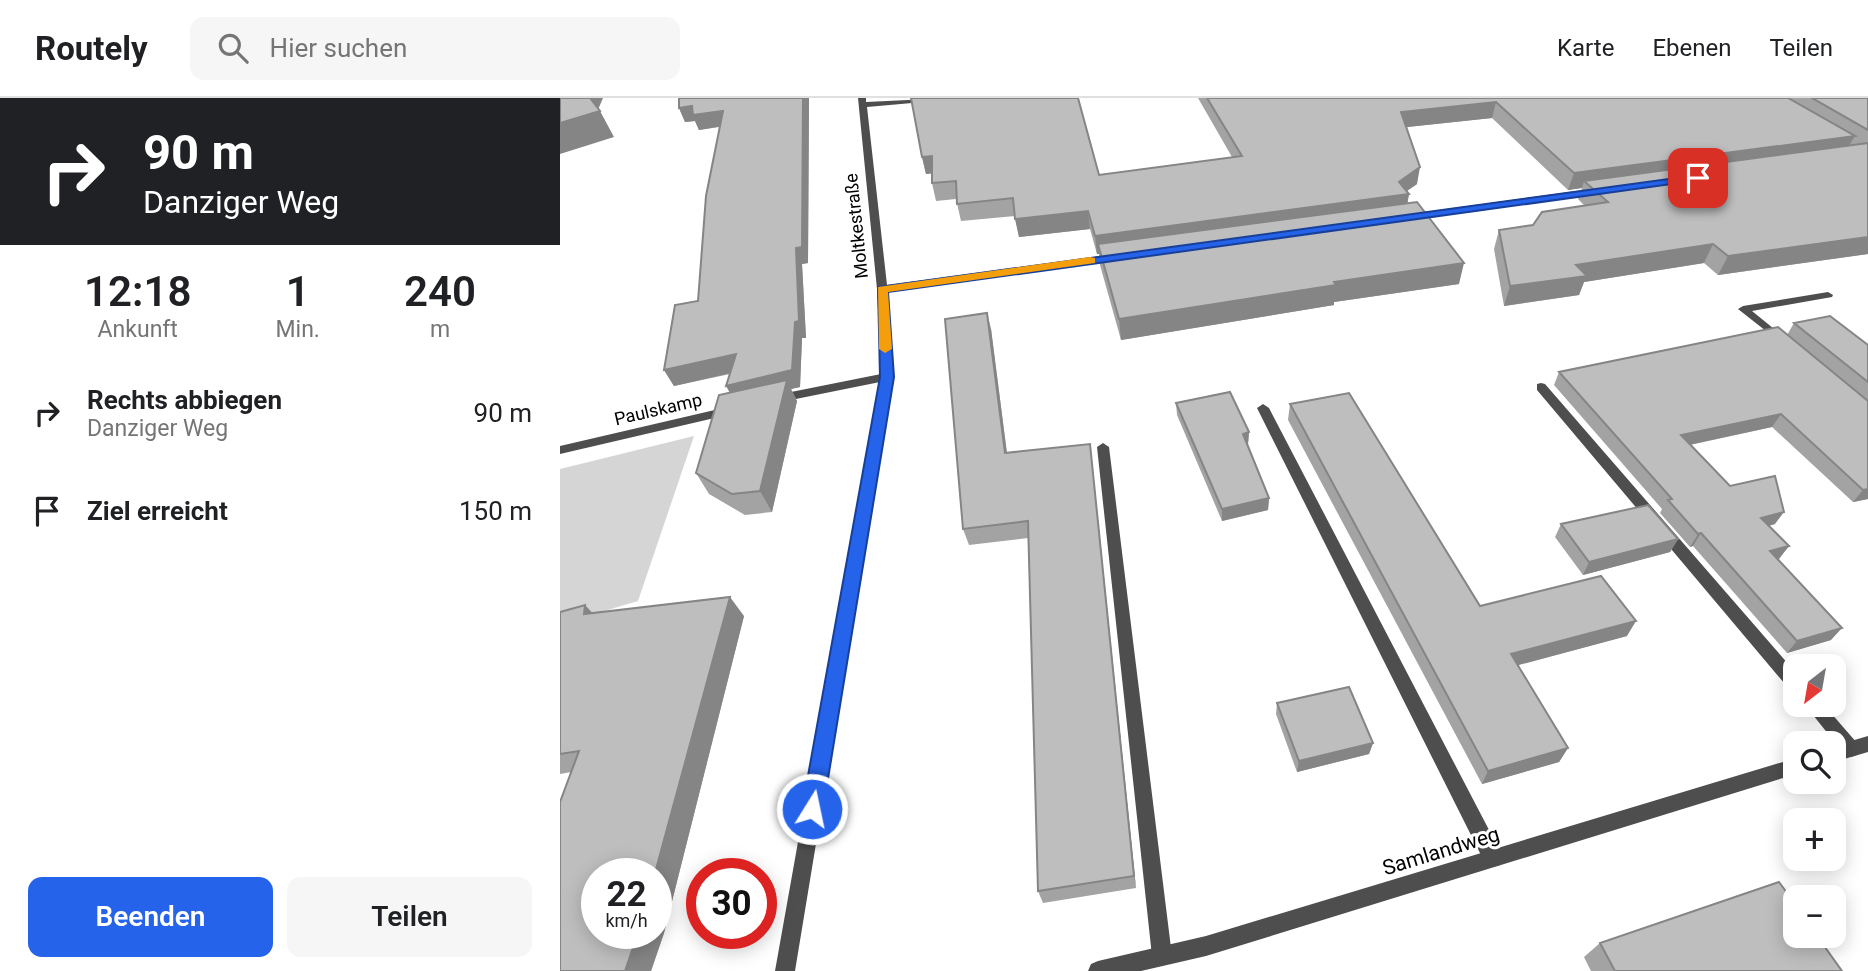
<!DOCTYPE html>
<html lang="de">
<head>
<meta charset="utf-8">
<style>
	:root { --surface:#fff; --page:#f6f6f6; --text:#202124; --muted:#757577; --line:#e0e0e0; --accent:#2563eb }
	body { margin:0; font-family:Roboto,sans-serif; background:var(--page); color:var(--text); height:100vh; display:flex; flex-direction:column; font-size:26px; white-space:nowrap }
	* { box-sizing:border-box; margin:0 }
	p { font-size:23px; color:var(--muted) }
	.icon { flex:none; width:38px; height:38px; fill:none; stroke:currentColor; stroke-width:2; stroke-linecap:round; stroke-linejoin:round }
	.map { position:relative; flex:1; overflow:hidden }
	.details { display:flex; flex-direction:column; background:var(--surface); width:560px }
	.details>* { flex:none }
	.hud { background:#202124; color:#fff; overflow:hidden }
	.needle { width:46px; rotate:211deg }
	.buttons { position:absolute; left:1223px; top:556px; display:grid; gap:14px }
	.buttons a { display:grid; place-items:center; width:63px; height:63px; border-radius:14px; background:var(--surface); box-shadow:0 4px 18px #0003; font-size:35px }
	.speed { position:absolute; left:21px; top:760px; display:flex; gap:14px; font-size:35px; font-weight:700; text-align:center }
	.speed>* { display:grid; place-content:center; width:91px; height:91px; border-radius:50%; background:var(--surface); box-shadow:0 4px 18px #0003; line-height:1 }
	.speed small { font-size:18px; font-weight:400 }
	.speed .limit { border:10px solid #d22; background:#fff; color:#111 }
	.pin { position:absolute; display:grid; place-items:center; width:60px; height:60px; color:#fff; margin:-30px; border-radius:14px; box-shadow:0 4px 10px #0006 }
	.me { position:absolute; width:77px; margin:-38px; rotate:10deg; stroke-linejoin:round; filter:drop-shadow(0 0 5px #0008) }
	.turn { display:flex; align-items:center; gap:24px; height:147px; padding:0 28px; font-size:32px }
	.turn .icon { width:91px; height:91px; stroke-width:2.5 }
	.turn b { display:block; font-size:49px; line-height:60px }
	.eta { display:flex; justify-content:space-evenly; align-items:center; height:119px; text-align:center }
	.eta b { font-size:42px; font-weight:600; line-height:49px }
	.primary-button { display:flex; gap:14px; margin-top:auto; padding:14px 28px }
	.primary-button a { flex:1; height:80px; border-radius:14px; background:var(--accent); color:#fff; font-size:28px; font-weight:600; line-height:80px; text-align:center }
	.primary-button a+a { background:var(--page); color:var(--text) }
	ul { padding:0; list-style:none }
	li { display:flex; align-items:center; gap:21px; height:98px; padding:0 28px }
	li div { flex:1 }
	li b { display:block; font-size:26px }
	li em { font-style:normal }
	header { display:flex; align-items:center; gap:42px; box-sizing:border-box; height:98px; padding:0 35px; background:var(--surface); border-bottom:2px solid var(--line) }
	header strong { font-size:33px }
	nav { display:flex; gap:38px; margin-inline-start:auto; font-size:24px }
	.search { width:490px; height:63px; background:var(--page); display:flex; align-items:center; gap:18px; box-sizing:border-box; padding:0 24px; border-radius:14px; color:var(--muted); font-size:26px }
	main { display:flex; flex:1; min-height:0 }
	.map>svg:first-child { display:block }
</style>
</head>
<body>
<header>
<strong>Routely</strong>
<div class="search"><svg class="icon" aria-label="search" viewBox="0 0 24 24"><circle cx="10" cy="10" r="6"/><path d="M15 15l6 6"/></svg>Hier suchen</div>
<nav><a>Karte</a><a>Ebenen</a><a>Teilen</a></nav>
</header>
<main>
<section class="details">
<div class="hud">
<div class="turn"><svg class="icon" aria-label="right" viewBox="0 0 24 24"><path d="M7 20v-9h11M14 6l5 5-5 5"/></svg><div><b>90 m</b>Danziger Weg</div></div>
</div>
<div class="eta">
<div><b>12:18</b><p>Ankunft</p></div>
<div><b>1</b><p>Min.</p></div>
<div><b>240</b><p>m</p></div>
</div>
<ul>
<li><svg class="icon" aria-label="right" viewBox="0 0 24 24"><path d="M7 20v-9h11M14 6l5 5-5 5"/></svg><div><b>Rechts abbiegen</b><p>Danziger Weg</p></div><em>90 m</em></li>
<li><svg class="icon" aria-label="arrive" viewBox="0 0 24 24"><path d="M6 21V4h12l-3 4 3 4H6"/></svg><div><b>Ziel erreicht</b></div><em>150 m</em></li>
</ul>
<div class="primary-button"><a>Beenden</a><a>Teilen</a></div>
</section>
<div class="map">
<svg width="1308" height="873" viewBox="0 0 1308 873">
	<rect width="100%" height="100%" fill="#fff"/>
	<path fill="#d5d5d5" d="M134,338L78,503L0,526V371Z"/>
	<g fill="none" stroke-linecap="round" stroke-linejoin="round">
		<path fill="#4e4e4e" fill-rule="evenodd" d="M1268,194L1273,197L1272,199L1192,213L1224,239L1226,241L1220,244L1178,211L1183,208Z
			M981,285L985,286L1236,575V594L1230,592L977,292V286Z
			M703,306L709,310L940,753L942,760L940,767L933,769L926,767L697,310Z
			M543,345L549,349L612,858L609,865L602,868L595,865L592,858L537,349Z
			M1245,607H1264L1297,645L1300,651L1297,657L1291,659L1285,657Z"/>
		<path fill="#4e4e4e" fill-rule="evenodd" d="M298,0H306V4L390,0L386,2L307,9L327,187L556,156L561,159L556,162L327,193L333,279L235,873H215L320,284L216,305L210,301L216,297L321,276L317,191Z
			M1038,90L1041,91V95L850,122L845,119L850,116Z
			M172,308L176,309L178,312L176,315L0,356V348Z
			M1308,638V654L1274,664V648Z
			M1236,660V676L646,858L581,873H528L531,866L538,863L646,838Z"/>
	</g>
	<path fill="#a3a3a3" d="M119,0H249L248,165L242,166L246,240H242L240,289L231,291L237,303L212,414L185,417L149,396L136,375L170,295V276L114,288L104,272L138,203L159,29L139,32L135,23L125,24L119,10Z
		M638,0H1308V156L1158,177L1144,165L1024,184L1019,197L944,208L934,151L939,132L973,127L1025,108L1018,101L1022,90L1008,92L932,20L847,29L857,86L847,93L849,96L847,105L899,186L774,204V207L561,242L540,167L539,156H537L530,131L459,139L455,118L401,123L396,101L376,103L372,85V75L366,76L362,59L539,77L672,59Z
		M1234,225L1308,247V401L1293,404L1212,329L1130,347L1170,388L1215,426L1209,428L1229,448L1218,461L1271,542L1227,555L1133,448L1130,449L1100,415L1102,411L994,287L999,274L1227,237Z
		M431,231L447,355L530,346L576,790L483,805L478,793L468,440L409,447L403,431Z
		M616,305L689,334L688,346L687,347L709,400L708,412L662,423L617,317Z
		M730,306L920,508L1067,538L957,567L1008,650L999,664L922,686L728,322Z
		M1001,426L1118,441L1110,454L1023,477L995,439Z
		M0,514L184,518L104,835L91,873H0L11,674L0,676Z
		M717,605L813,645L809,656L737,674L716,616Z
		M1040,845L1282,873H1031L1024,859Z"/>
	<path fill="#858585" d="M27,0H43L37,14L40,13L54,39L0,56V25Z
		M243,0H249L248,165L242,166L246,240H242L240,289L231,291L237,303L212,414L200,393L175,304L166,288L236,150Z
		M936,4L932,20L838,30L841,14Z
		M132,8L163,13L169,27L139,32L135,23L125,24L119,10Z
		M1295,38L1285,54L1024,83L1022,90L1008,92L1014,75Z
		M372,58L377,75L366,76L362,59Z
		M860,69L857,86L841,97L849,96L846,114L538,146L539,156H537L535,138L839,84Z
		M528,113L530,131L459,139L455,121Z
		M1308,139V156L1158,177L1168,158Z
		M1153,146L1144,165L1024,184L1019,197L944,208L950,188L1016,167Z
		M904,165L899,186L774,204V207L561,242L559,221L774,184Z
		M427,215L431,231L449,372L445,355Z
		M176,256L184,272L114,288L104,272Z
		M1221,316L1212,329L1114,350L1121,337Z
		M689,334L688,346L682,349L683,336Z
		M530,346L532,362L576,790L574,778Z
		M1308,391V401L1293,404L1303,392Z
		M709,400L708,412L662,423V411Z
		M1224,414L1215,426L1192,432L1201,420Z
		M1141,435L1133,448L1130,449L1138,436Z
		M1118,441L1110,454L1023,477L1029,464Z
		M1229,448L1219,461L1200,465L1210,453Z
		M170,499L184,518L104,835L91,873H65L78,835H96L95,775Z
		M25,507L43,526L24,516Z
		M1076,523L1067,538L944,571L951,556Z
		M1282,530L1271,542L1227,555L1237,543Z
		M813,645L809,656L737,674L739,663Z
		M1008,650L999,664L922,686L928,673Z"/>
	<path fill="#bebebe" stroke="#858585" stroke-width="2" d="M0,0H30L40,13L0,25Z
		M119,0H243L242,149L236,150L239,223L235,224L232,272L166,288L176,256L104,272L115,207L138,203L146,98L163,13L133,17L132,8L119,10Z
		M351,0H518L539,77L682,58L647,0H1228L1295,38L1014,75L936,4L841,14L860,69L839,84L849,96L535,138L528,113L455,121L453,100L397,106L396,83L372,85V58L362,59Z
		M1252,0H1308V32Z
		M1308,45V139L1168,158L1153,146L1016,167L1027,178L950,188L939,132L973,127L982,114L1048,104L1024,83Z
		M857,104L904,165L774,184L776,187L559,221L538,146Z
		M427,215L445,355L530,346L574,778L478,793L468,423L403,431L385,221Z
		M1270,218L1308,247V284L1234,225Z
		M1218,229L1308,303V391L1303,392L1221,316L1121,337L1170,388L1215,378L1224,414L1201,420L1229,448L1210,453L1282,530L1237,543L1141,435L1138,436L1108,402L1112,401L999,274Z
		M227,282L200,393L172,396L136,375L159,297Z
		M670,294L689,334L683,336L709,400L662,411L616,305Z
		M789,295L920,508L1041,478L1076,523L951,556L1008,650L928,673L730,306Z
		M1088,407L1118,441L1029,464L1001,426Z
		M170,499L95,775H37V835H78L65,873H0V704L19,653L0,656V514L25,507L24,516Z
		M789,589L813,645L739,663L717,605Z
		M1219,784L1236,807V838H1257L1282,873H1055L1040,845Z"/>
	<path fill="#2563eb" stroke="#184099" stroke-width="2" d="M1138,77L1141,78V82L328,194L334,279L263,711L260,718L252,721L245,718L242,711L320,279L318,189Z"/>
	<path fill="#f59e0b" d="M530,159L535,160V165L328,194L332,251L325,255L319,251L318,189Z"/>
	<g text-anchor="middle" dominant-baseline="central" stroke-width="6" stroke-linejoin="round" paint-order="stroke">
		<g font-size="18" fill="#000" stroke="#fff">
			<text transform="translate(296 128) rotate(-96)">Moltkestraße</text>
			<text transform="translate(98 311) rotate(-13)">Paulskamp</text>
		</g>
		<g font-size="21" fill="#000" stroke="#fff">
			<text transform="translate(881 753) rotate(-17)">Samlandweg</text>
		</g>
	</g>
</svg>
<div class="buttons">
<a><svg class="needle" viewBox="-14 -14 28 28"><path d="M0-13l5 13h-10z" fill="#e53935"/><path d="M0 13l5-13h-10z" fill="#757577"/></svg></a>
<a><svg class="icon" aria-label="search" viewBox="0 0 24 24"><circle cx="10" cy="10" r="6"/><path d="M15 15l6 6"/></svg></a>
<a>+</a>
<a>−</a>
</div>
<div class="speed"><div>22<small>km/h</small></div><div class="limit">30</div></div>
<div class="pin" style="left:1138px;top:80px;background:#d93025"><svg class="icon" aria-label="arrive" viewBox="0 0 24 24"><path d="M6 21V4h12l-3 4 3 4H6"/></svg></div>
<svg class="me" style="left:252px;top:711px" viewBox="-20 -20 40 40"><circle r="17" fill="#2563eb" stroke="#fff" stroke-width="3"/><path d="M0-11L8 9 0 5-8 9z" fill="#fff"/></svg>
</div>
</main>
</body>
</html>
